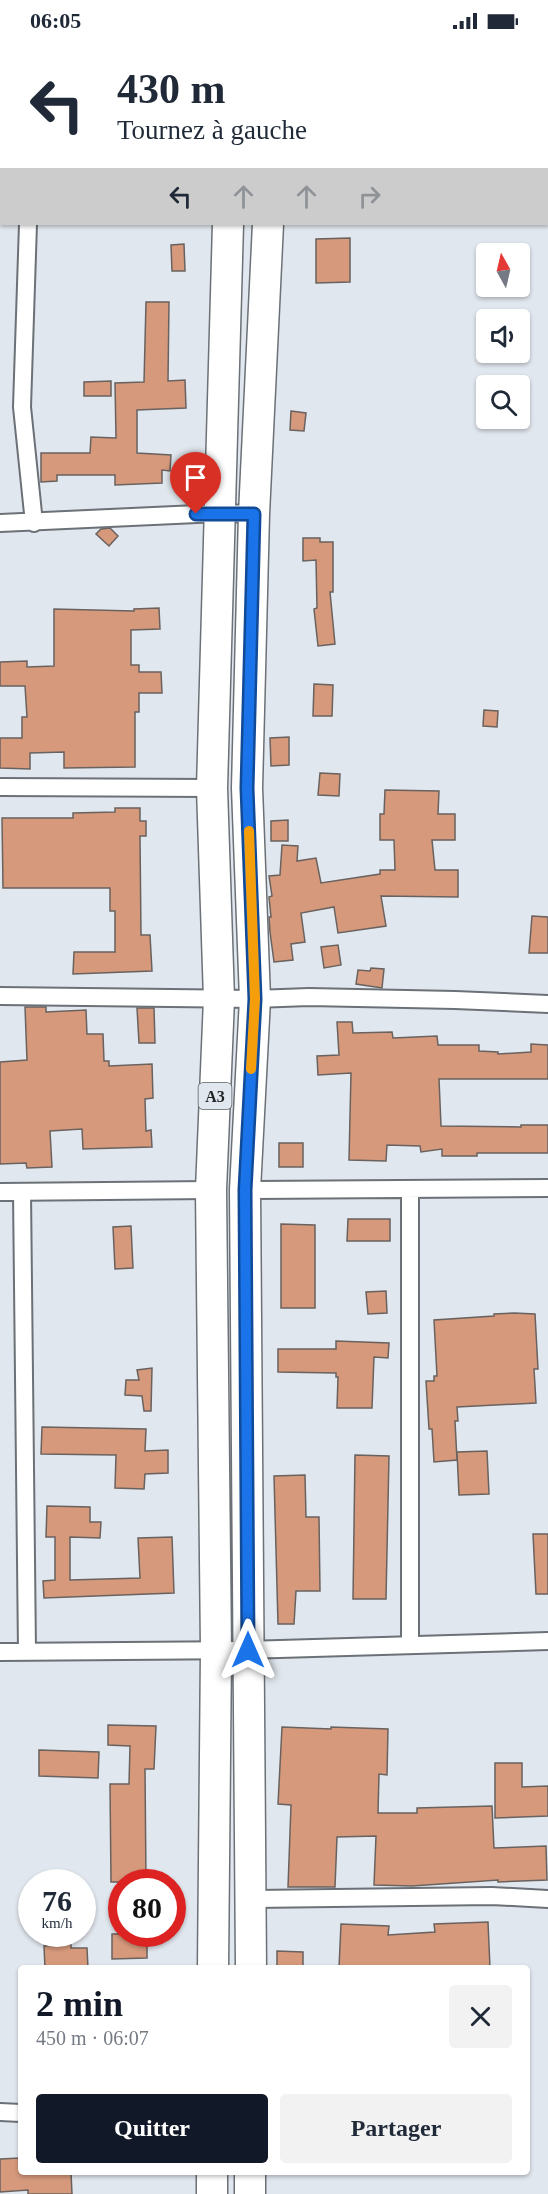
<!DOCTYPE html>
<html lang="fr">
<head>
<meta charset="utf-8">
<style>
	:root { --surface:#fff; --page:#f2f2f3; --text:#1f2937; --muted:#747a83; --accent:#111827 }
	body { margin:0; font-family:Georgia,serif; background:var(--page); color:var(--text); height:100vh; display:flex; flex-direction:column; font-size:22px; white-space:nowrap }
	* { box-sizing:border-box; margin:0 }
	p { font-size:20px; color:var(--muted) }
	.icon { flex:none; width:33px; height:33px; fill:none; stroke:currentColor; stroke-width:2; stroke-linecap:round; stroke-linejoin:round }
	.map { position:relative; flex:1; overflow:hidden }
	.details { position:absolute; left:18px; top:1923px; width:512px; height:210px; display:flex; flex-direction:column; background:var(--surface); border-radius:6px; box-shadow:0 2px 4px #0004 }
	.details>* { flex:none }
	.guide { position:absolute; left:0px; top:0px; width:549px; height:183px; box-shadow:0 2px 4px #0004; background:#fff; color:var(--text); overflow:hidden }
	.needle { width:39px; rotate:352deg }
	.buttons { position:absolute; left:476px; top:201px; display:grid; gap:12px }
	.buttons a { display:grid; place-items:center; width:54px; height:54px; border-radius:6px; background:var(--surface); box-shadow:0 2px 4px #0004; font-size:30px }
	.speed { position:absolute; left:18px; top:1827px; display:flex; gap:12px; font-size:30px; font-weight:700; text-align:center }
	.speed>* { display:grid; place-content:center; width:78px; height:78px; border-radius:50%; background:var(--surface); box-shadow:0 2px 4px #0004; line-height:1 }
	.speed small { font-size:15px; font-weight:400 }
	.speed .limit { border:9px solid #d22; background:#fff; color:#111 }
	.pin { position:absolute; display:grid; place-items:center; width:51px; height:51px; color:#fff; margin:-62px -26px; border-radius:50% 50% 50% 0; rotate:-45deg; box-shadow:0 0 6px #0007 }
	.pin .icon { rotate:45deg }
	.me { position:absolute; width:66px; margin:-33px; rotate:0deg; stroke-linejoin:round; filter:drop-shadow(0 0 4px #0008) }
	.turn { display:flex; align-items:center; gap:21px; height:126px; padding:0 18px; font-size:27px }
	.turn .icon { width:78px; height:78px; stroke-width:2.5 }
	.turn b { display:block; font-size:42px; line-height:51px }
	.lanes { display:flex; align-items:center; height:57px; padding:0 18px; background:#0003; justify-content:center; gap:30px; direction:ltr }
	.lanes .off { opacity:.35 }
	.round { display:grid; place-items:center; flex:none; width:63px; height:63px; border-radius:6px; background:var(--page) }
	.overview { display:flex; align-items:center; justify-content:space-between; height:102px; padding:0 18px }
	h1 { font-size:36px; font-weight:700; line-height:45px; color:var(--accent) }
	.cta { display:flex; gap:12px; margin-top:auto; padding:12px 18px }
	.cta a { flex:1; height:69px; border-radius:6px; background:var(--accent); color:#fff; font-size:24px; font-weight:700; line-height:69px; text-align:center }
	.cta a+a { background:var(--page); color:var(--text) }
	.status { display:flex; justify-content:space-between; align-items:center; height:42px; padding:0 30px; background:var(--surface); direction:ltr }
	.status svg { height:16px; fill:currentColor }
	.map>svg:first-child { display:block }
</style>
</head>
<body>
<div class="status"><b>06:05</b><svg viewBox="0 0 49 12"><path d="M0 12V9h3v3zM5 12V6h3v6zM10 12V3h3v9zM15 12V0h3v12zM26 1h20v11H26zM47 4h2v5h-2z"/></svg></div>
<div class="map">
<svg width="548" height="2152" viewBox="0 0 548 2152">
	<rect width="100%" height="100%" fill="#e1e7ee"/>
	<path fill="#d6997c" stroke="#69625f" stroke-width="1.5" d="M350,196V240L316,241V197Z
		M184,202L185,229H172L171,203Z
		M146,260H169L168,339L185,338L186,366L137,368V411L171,413L170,429L162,428V441L115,443V433H57V439L41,440V411H90L91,395L116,396L115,341L144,340Z
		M111,339V354H84V340Z
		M291,369L306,371L304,389L290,388Z
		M110,486L118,494L109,504L96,492L101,487Z
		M303,496H320V500H333V550H330L335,602L318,604L314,567L317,566L316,518L303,519Z
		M159,566L160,587L131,588V623H139V630H161L162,651H139V670H135V725L64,726V710L30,711V727L0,726V696H22V675H27L25,644H0V620L27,619V625L54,624V567L134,569V567Z
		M314,642L333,643L332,674H313Z
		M484,668L498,669L497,685L483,684Z
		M289,695V723L271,724L270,696Z
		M320,731L340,732L339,754L318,753Z
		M385,748L439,749L438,772H455V798H432L435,828H458V855L381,854L386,884L338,891L334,865L301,871L305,900L291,902L293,918L274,920L270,890L269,875H271L269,855L272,854L269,834L280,833L282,803L298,804L297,819L316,816L321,841L380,832V828H395L394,798H380V772H384Z
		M115,766H140V779H146V794H140L141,893H150L152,929L73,932L74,910H115V869H110V846H3L2,776H73V771L115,770Z
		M288,778V799H271V779Z
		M532,874L548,875V911H529Z
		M338,903L341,923L324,926L321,905Z
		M371,926L384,927L382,946L356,942L358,928L370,929Z
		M25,965H46V970L86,968L87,992H103L104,1019H109V1024L152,1022L153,1056L145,1057L146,1089L151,1088L152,1105L83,1107L82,1087L50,1089L52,1125L27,1126L26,1121L0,1122V1020L27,1018Z
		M137,966H154L155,1001H139Z
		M337,980H352L353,991L392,990L393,996L437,994L438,1003H479V1009L498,1010V1012L531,1010V1002L548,1003V1037H439L441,1084L521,1085V1083H548V1111H477V1114H442V1107L421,1110L420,1104L387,1103L386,1119L349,1118L351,1031L318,1033L317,1014L339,1013Z
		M279,1101H303V1125H279Z
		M348,1177H390V1199H347Z
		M281,1182L315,1183V1266H281Z
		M131,1184L133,1226L115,1227L113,1185Z
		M386,1249L387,1271L368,1272L366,1250Z
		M514,1271L535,1272L538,1327H534L536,1361L457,1365L458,1379H455L457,1418L434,1420L432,1387H429L426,1339H434V1334H437L434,1278L494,1274V1272Z
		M336,1299L389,1301L388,1316L374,1315L372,1366H337L338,1335H336V1331L278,1330V1307H336Z
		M152,1326L151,1369H144L142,1354L125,1353L126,1338H139L137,1328Z
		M42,1385L146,1387L145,1409L168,1408V1431L145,1432L144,1447L115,1446L116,1413L41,1412Z
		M487,1409L489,1452L459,1453L457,1410Z
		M355,1413L389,1414L386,1557H353Z
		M305,1433L306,1475H319L320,1549H296L294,1582H278L274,1434Z
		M47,1464L90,1465V1480H101L100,1496L70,1495V1538L140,1536L138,1496L172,1495L174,1551L44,1556L43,1539L55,1538V1495H46Z
		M533,1492H548V1552H536Z
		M108,1683L156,1684L154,1727H145L146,1840H111L110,1742H129L130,1704L108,1703Z
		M282,1685L331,1687V1685L388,1687L387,1733L379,1732L378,1771H417V1766L492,1764L494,1806L546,1804L547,1838L498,1840V1838L412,1844L374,1843L376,1794L337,1795L335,1845H288L291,1763L278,1762Z
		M39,1708L99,1710L98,1736L39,1734Z
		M495,1721H522V1745L548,1744V1774L495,1776Z
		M488,1880L490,1926H339L341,1882L389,1884L388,1893L435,1890L434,1882Z
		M112,1892H147V1916L112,1917Z
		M71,1902V1906H87L88,1926H45L44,1904Z
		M277,1909L303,1910V1926H277Z
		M20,2116L21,2130H71L72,2152H28V2148L0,2150V2117Z"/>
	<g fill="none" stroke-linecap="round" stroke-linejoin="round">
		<defs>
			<path id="street" d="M503,0L527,2
				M28,2L29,0
				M0,45H2
				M28,182L22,365L34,481
				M0,481L219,471L254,472
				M0,745L212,746
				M0,954L255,957L309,955L455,958L548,962
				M245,1148L548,1146
				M0,1150L211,1148
				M22,1150L27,1610
				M410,1603V1147
				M0,1610L248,1608L548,1599
				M251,1857L492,1854L548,1857
				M0,2070L21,2071"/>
			<path id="highway" d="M235,2V0
				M277,2V0
				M213,1926L216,1608L211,1148L219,957L212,746L228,182
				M251,1926L245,1148L255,957L247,746L254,472L268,182
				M212,2130V2152
				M250,2152V2130"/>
		</defs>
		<use href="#street" stroke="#6b7176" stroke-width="20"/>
		<use href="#highway" stroke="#6b7176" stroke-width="33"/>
		<use href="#street" stroke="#fff" stroke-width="16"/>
		<use href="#highway" stroke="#fff" stroke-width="30"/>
	</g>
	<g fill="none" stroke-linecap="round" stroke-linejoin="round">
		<defs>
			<path id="route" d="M196,472H254L247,746L255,957L245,1148L248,1608"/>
		</defs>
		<use href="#route" stroke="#114b97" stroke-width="15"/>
		<use href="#route" stroke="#1a73e8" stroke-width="10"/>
		<path stroke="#f59e0b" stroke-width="10" d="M249,789L255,957L251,1027"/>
	</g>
	<g text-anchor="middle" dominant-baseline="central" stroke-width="4.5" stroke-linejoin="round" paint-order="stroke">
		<rect fill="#e1e7ee" stroke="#5a5d61" stroke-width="1.5" x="198.5" y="1041" width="33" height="26" rx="4.5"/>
		<g font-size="16" font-weight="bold" fill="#202224">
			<text x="215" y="1054">A3</text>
		</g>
	</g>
</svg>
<div class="buttons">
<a><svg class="needle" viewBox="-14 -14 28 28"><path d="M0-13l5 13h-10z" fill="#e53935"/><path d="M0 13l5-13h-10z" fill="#747a83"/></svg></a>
<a><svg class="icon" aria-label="sound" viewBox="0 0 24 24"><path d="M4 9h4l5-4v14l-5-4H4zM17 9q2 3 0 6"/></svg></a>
<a><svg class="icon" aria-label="search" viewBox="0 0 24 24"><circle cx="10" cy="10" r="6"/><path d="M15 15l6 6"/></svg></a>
</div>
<div class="speed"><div>76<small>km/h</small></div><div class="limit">80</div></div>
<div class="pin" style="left:196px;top:472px;background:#d93025"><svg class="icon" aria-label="arrive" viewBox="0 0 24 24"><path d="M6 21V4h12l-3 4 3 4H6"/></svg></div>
<svg class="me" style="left:248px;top:1608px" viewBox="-20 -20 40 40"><path d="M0-17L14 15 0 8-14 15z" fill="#1a73e8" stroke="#fff" stroke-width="4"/></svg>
<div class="guide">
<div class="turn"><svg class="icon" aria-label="left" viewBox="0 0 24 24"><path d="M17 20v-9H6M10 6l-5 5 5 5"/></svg><div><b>430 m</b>Tournez à gauche</div></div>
<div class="lanes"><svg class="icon" aria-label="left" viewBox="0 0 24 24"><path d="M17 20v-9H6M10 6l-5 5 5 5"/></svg><svg class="icon off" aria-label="ahead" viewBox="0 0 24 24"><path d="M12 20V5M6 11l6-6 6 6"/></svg><svg class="icon off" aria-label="ahead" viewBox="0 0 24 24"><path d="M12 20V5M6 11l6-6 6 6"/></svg><svg class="icon off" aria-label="right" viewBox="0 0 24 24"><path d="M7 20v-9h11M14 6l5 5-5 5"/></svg></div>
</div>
<section class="details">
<div class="overview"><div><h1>2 min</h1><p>450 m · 06:07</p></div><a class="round"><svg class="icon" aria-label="close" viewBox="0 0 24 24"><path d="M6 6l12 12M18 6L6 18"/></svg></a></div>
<div class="cta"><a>Quitter</a><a>Partager</a></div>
</section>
</div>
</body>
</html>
